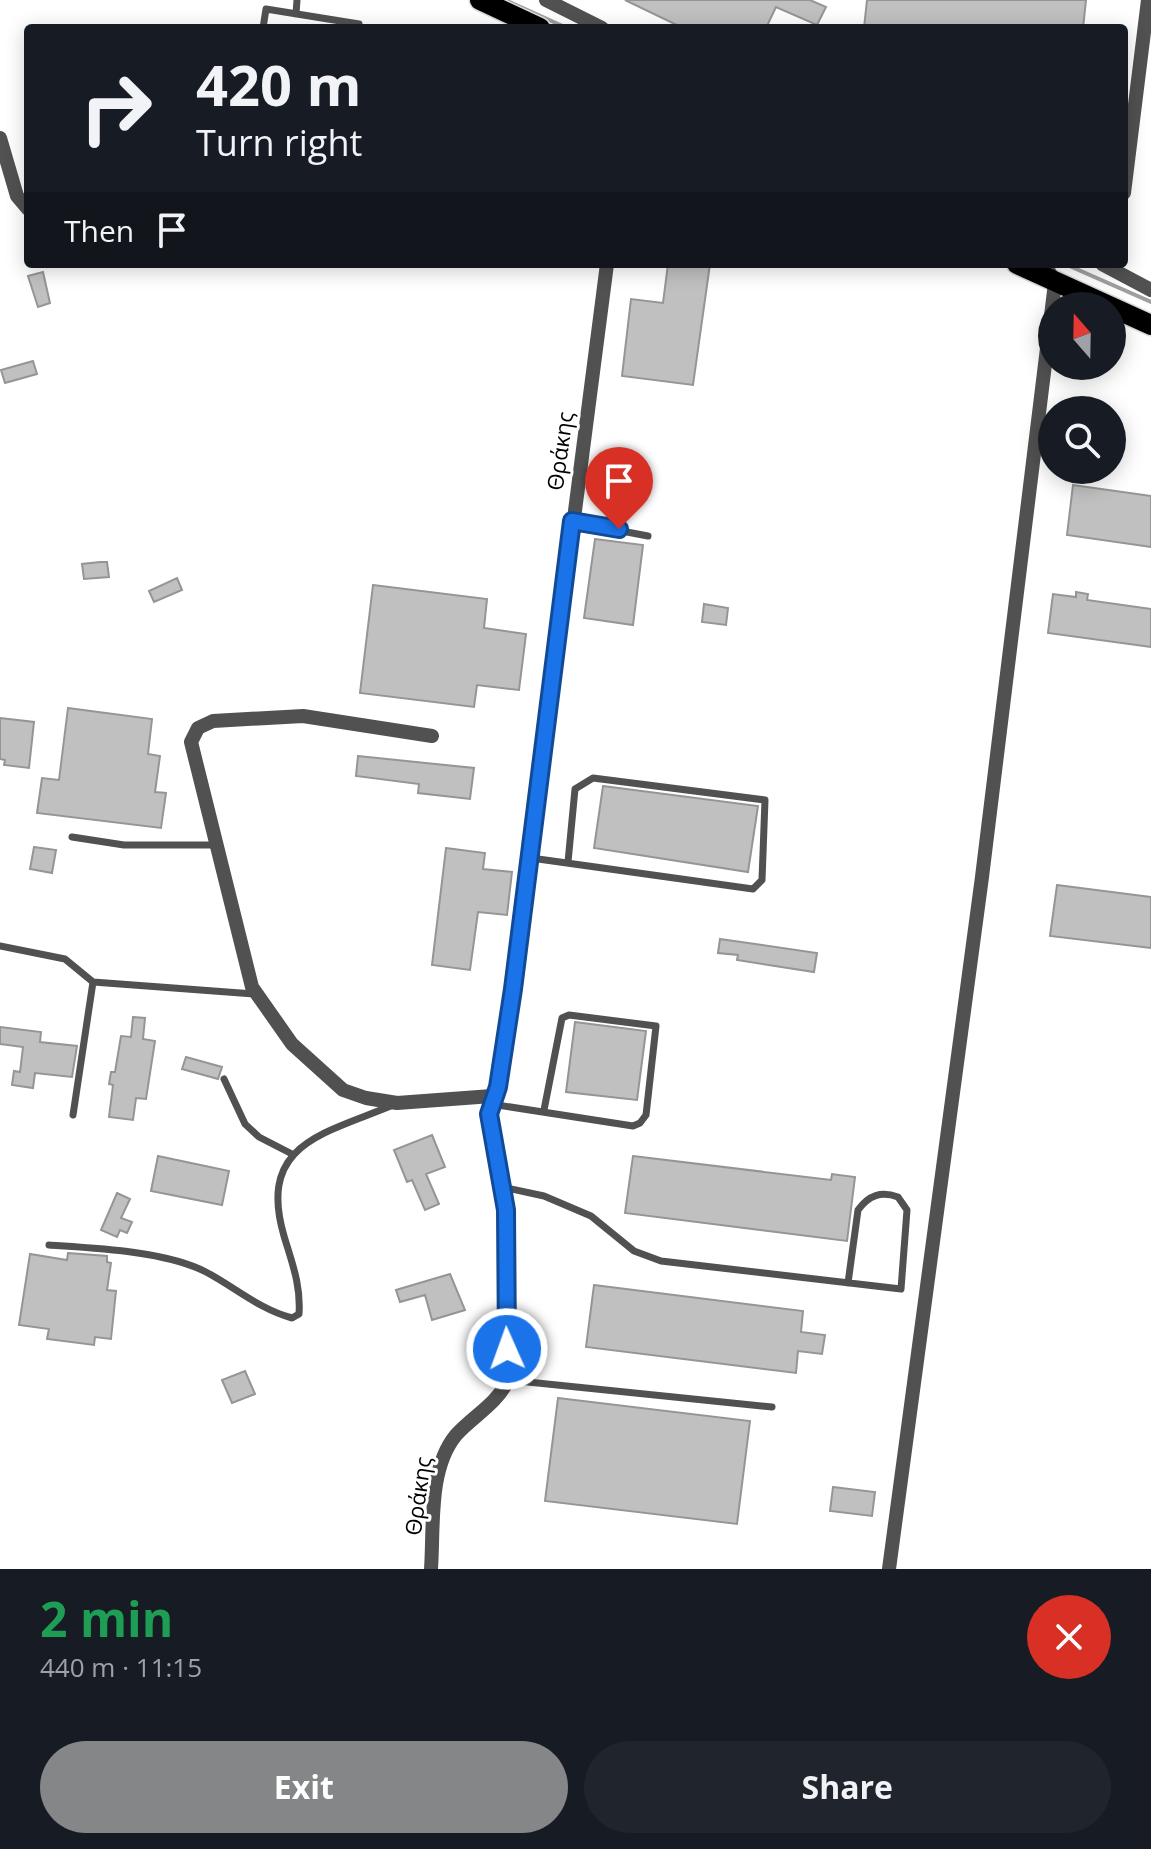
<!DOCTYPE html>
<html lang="en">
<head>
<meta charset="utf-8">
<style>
	:root { --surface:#171b24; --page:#20242c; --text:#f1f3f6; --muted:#9ea1a6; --accent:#858687 }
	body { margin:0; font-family:"Open Sans",sans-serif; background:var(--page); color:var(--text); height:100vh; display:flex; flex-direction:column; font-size:30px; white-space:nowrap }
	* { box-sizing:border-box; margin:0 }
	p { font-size:26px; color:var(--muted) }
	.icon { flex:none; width:44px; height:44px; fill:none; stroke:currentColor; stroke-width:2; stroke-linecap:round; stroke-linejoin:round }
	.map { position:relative; height:1569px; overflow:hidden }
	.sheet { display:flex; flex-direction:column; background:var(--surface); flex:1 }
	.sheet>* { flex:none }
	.top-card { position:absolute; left:24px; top:24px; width:1104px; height:244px; border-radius:8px; box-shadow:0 4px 20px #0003; background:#171b24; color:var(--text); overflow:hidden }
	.needle { width:52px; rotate:340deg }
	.buttons { position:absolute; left:1038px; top:292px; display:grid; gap:16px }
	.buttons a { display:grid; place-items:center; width:88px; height:88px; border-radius:50%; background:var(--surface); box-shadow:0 4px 20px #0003; font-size:40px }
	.pin { position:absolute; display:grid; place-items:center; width:68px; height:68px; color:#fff; margin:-82px -34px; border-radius:50% 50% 50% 0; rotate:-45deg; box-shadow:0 0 8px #0007 }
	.pin .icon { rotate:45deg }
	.me { position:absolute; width:88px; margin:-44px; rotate:358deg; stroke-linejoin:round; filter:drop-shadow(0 0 6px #0008) }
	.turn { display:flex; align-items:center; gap:28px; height:168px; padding:0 40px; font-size:36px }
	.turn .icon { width:104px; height:104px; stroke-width:2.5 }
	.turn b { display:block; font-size:56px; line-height:68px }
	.then { display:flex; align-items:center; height:76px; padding:0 40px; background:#0003; gap:16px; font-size:30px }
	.round { display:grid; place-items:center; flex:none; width:84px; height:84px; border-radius:42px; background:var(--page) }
	.head { display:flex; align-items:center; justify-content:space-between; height:136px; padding:0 40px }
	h1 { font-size:48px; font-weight:700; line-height:60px; color:#1e9e55 }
	.cta { display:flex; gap:16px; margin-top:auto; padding:16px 40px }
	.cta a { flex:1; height:92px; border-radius:48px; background:var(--accent); color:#fff; font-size:32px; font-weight:700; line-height:92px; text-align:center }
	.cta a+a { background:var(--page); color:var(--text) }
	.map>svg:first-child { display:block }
</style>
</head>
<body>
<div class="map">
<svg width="1151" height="1569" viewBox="0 0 1151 1569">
	<rect width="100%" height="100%" fill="#fff"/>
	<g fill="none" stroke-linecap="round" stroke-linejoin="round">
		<path stroke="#9f9f9f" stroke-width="4" d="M505,0L567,28
			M1065,264L1151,302"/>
	</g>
	<path fill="#c0c0c0" stroke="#959595" stroke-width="2" d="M625,0H810L826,7L817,25L776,7L766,28H683Z
		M867,0H1086L1083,28H864Z
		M668,264H710L693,385L622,376L631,299L663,303Z
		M43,272L50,303L38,307L28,276Z
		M33,361L37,374L5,383L1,370Z
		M1073,485L1151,496V547L1067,535Z
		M595,539L643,545L633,625L584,618Z
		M100,562H107L109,577L84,579L82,564Z
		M177,578L182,590L154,602L149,591Z
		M373,585L487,599L484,628L526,634L519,690L477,685L474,707L360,693Z
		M1076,592L1088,594L1087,600L1151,609V647L1048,633L1053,594L1076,597Z
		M704,604L728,608L726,625L702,622Z
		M68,708L152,719L148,754L160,756L155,792L166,793L161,828L37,813L42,778L59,780Z
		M0,718L34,722L29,768L4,765L5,760L0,759Z
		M358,756L474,768L470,799L418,793L419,784L356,776Z
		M603,786L758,806L748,872L594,848Z
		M34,847L56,850L52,873L30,869Z
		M446,848L485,853L483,869L512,872L507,915L478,912L470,970L432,965Z
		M1057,885L1151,897V948L1050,936Z
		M720,939L817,953L814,972L737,960L738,955L718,953Z
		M133,1017L145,1018L143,1039L155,1041L146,1099L136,1098L133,1120L109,1117L113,1085L109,1084L111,1072H115L121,1036L131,1037Z
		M575,1022L646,1031L637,1100L566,1092Z
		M0,1027L41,1032L40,1042L77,1046L72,1077L35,1073L33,1088L12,1085L14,1071L20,1072L23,1047L0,1044Z
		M186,1057L222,1067L218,1079L182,1069Z
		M432,1135L445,1167L426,1174L439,1204L425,1210L412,1180L407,1182L394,1150Z
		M158,1156L229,1171L222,1205L151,1191Z
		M633,1156L831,1180L832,1174L855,1177L847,1241L625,1213Z
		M117,1193L130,1199L121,1218L132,1222L127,1233L120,1230L117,1237L101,1230Z
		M68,1253L107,1256V1262L111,1263L107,1290L116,1291L111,1339L95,1337L94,1345L47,1339L49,1329L19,1325L30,1254L67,1260Z
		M450,1274L465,1310L432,1320L425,1295L400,1302L396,1290Z
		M594,1285L803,1311L801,1332L825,1335L822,1354L798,1351L796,1373L586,1347Z
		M245,1371L255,1394L232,1403L222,1380Z
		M558,1398L750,1421L737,1524L545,1501Z
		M833,1487L875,1492L872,1516L830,1511Z"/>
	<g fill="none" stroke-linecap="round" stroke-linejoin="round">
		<defs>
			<path id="primary" d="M480,0L540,28
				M1017,264L1151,325"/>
		</defs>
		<use href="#primary" stroke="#dbdbdb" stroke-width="23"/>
		<path stroke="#515151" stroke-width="7" d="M296,14L297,0
			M263,28L266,9L359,24L358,28
			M574,522L648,536
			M72,837L124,845H215
			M531,858L753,889L762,880L765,800L593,778L575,789L568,862
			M0,946L65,959L93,982L254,994
			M224,1079L245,1124L259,1137L292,1154
			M491,1104L633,1126L640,1123L646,1115L656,1026L569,1015L562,1018L544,1110
			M73,1115L93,982
			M502,1187L544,1196L591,1216L634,1251L661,1261L901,1289L907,1210L898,1197C881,1191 869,1195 858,1210L848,1283
			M49,1245C94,1248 166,1251 206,1272C236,1288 259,1309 292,1318L299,1314C301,1285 292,1263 284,1236C257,1143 324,1134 393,1105
			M508,1380L772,1407"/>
		<path stroke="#515151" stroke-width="14" d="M546,0L602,28
			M0,138L17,196L28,209
			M1124,193L1148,0
			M1102,264L1151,290
			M432,736L303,716L213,721L198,728L191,742L252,987L292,1044L343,1090L366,1098L397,1103L492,1096
			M431,1569C434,1526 428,1469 456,1435C473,1416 497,1404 508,1380L506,1210L489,1114L498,1087L513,989L607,264
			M889,1569L982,877L1055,283L1045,264"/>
		<use href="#primary" stroke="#000" stroke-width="20"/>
	</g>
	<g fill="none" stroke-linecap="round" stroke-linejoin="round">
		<defs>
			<path id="route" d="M507,1349L506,1210L489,1114L498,1087L513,989L572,521L619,529"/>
		</defs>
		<use href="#route" stroke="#114b97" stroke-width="20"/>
		<use href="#route" stroke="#1a73e8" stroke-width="14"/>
	</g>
	<g text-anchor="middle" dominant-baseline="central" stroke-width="6" stroke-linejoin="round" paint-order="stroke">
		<g font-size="22" fill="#000" stroke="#fff">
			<text transform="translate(559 451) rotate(-82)">Θράκης</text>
			<text transform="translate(417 1496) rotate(-82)">Θράκης</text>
		</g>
	</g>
</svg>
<div class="buttons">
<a><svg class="needle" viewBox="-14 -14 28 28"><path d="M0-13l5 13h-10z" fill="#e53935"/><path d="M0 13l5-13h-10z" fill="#9ea1a6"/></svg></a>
<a><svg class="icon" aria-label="search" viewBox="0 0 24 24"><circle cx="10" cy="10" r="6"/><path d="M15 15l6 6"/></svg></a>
</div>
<div class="pin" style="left:619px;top:529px;background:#d93025"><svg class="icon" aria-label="arrive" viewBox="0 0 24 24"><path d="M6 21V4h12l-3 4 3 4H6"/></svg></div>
<svg class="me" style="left:507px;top:1349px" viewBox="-20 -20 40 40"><circle r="17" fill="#1a73e8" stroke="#fff" stroke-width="3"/><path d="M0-11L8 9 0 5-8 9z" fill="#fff"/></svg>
<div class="top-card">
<div class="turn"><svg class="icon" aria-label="right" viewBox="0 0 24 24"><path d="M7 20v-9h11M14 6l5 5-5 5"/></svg><div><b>420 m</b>Turn right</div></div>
<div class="then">Then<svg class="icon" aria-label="arrive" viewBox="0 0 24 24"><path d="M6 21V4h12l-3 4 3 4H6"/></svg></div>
</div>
</div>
<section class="sheet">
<div class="head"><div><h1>2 min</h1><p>440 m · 11:15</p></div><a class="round" style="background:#d93025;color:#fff"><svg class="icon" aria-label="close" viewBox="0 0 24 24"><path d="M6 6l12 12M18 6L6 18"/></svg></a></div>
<div class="cta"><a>Exit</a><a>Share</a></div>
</section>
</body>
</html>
